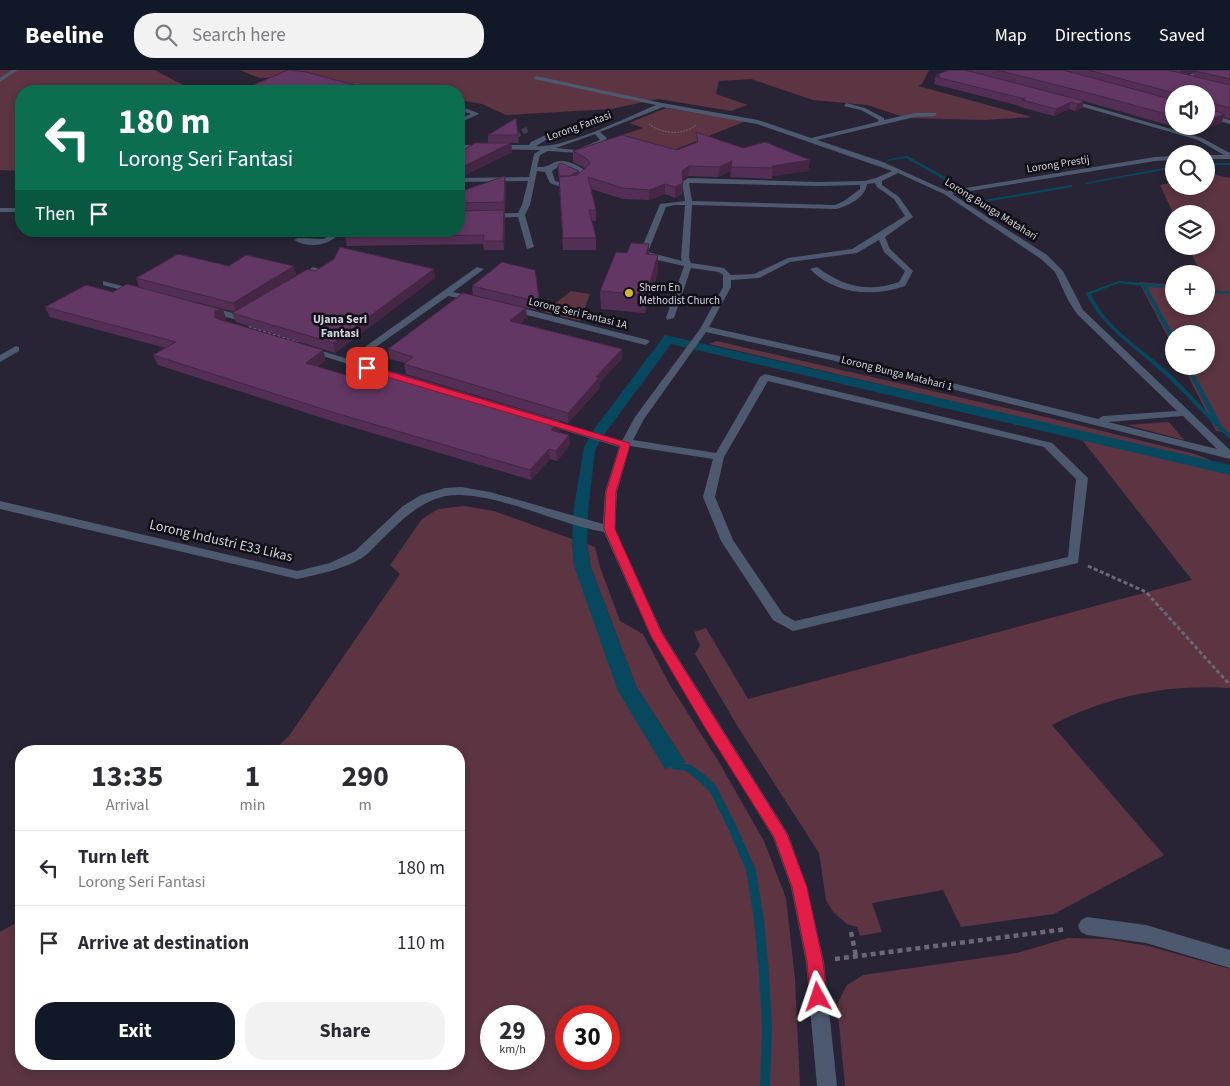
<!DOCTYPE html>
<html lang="en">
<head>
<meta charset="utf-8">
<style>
	:root { --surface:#fff; --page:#f2f2f3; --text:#2b2b33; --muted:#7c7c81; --line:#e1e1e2; --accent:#111827 }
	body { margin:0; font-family:"Source Sans 3",sans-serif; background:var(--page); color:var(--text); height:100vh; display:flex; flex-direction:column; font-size:19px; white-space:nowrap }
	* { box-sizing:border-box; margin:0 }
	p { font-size:16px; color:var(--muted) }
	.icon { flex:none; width:28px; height:28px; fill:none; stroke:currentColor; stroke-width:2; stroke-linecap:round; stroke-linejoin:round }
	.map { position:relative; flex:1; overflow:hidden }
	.side { position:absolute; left:15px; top:675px; width:450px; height:325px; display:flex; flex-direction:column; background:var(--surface); border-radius:20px; box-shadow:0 2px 8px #0003 }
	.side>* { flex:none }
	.hud { position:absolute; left:15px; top:15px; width:450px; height:152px; border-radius:20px; box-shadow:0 2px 8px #0003; background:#0b6e4f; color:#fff; overflow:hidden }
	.fabs { position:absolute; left:1165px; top:15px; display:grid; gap:10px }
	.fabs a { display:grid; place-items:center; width:50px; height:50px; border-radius:50%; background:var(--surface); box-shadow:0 2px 8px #0003; font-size:25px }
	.speed { position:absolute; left:480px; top:935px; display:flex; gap:10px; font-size:25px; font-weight:700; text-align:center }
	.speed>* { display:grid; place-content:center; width:65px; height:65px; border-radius:50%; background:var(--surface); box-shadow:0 2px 8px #0003; line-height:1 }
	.speed small { font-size:12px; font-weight:400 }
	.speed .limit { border:8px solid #d22; background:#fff; color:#111 }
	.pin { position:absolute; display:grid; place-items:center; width:42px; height:42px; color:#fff; margin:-21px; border-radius:10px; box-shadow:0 2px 8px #0006 }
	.me { position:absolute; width:55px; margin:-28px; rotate:355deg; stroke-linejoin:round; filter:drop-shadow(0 0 4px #0008) }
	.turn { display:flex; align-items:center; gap:18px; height:105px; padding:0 20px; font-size:22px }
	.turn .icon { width:65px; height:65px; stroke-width:2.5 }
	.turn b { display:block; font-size:35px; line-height:42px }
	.then { display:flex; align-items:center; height:48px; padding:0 20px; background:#0003; gap:10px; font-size:19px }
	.eta { display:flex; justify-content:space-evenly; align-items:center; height:85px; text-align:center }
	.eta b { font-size:30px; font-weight:700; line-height:35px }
	.primary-button { display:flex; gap:10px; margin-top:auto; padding:10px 20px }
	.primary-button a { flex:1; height:58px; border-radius:20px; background:var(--accent); color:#fff; font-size:20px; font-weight:700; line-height:58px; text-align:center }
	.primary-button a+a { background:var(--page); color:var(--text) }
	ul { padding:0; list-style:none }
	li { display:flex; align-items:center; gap:15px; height:75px; padding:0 20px; border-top:1px solid var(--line) }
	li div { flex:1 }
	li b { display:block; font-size:19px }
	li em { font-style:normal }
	header { display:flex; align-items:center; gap:30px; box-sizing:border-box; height:70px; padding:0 25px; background:var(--accent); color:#fff }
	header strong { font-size:24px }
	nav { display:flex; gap:28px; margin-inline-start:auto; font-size:18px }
	.search { width:350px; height:45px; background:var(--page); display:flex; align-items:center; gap:12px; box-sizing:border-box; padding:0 18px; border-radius:20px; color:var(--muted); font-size:19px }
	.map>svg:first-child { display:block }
</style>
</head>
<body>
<header>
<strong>Beeline</strong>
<div class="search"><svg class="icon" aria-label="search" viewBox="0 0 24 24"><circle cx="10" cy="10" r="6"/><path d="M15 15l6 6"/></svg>Search here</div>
<nav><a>Map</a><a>Directions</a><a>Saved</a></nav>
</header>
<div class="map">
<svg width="1230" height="1016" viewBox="0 0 1230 1016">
	<rect width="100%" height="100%" fill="#282435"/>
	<path fill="#5c3442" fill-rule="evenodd" d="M0,0H155L194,21H21V101L0,100Z
		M240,0H929L922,14L918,16L1032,47L985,50L907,48L867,35L813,30L751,9L719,11L716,24L748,35L731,41L658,29L611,39L506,45L482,34L459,30V21H372L293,7L259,8Z
		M666,38L746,51L669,82L619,66L643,58L629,53Z
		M1216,105L1230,108V363L1216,361L1183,296H1206V264H1174V279L1139,212L1174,215V236H1206V218H1208L1206,204H1201L1188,176H1206V144L1174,145L1160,115L1174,112V116H1206V106Z
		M571,221L590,224L580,251L544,242Z
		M717,271L1054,349L1195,384L1208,389L1230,403V618C1167,614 1108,626 1052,655L1164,785L1054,844L961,857L943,820L872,833L882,862L860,866L857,857L847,854L833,842L826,830L819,783L738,657L695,584L700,576L694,562L706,558L748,629L1192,510L1083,371V362L709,274Z
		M1169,352L1184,370L1127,355Z
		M464,436L494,441L572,469L574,496L675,696L685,692L636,616L591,497L587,474L595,477L600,497L620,551L643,564L670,615L720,694L764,771L786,828L795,909L800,1016H0V862L21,850V994H459V681H273L289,666L400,504L390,495L422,449L438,439ZM491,946H534V989H491ZM566,946H609V989H566Z
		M1068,868L1106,869L1149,876L1230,899V1016H845L837,934L847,915L863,905L1017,883Z"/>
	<path fill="#08485f" d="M665,265L1230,395V405L671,274L606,362L595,380L588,441L587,474L591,497L636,616L685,692L665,699L618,621L574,496L572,469L574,437L584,377L595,358Z"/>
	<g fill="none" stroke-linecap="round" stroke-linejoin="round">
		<path fill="#08485f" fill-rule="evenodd" d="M907,86L956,113L957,114L954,115L906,88L887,91L885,90Z
			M1206,93H1230V95H1206Z
			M1174,96V98L1087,114L1085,113Z
			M1071,115H1072V117L985,132L970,125L973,124L985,130Z
			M1119,211L1174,216V218L1147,217L1174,266V272L1172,271L1142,216L1119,213L1091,224C1106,257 1138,276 1165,299C1181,314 1196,330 1211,346L1185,296H1190L1220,352L1219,353L1230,364V369L1228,368C1205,347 1185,323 1163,303C1135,277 1102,258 1086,223Z
			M1206,220L1230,222V224L1206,222Z
			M675,692L691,695L706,706L716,716L735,753L756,800L764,850L769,903L772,957L770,1016H760L762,957L759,903L754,850L746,800L728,758L710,722L700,712L686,701L672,699L671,696L672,693Z"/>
		<path stroke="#423e4e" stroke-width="5.5" stroke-dasharray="5.5 3" stroke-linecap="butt" d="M515,66L530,58"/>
		<path stroke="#6a6776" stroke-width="1" stroke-dasharray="2 1" stroke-linecap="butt" d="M649,54C662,64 683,66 696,55"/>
		<path stroke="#6a6776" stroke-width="2.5" stroke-dasharray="3 2" stroke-linecap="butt" d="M249,256L298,272"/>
		<path stroke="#6a6776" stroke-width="3" stroke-dasharray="4 2.5" stroke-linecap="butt" d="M1088,496L1146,522L1230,615"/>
		<path stroke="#6a6776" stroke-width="4.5" stroke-dasharray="5 4" stroke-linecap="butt" d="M851,862L856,886
			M835,889L1067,859"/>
		<path fill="#4c596f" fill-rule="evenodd" d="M12,0H18L0,12V8Z
			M1201,0H1209L1182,11L1177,10Z
			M536,6L662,33L758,50L811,68L877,52L879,50L861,40L844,36L846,33L865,38L884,48V50L915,43H937L935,46L915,47L817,70L883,92L947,121L1155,87L1174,86V90L1155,91L952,124L1047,185L1063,201L1083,240L1230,380V389L875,300L706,262L644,349L633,370L716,383L760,307L765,304L1052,373L1088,408L1078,493L793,561L773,550L721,471L703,427L713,389L630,376L617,422L615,459L662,562L788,764L807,817L824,892L837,1016H817L806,892L791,817L773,767L704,656L651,567L604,462C558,454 507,427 461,425C426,423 402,450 378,473C373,478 368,484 362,488C341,500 320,504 297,509L0,439V431L297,501L330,493L355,481L403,436L421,425L445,418L461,417L490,422L603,454L605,422L619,377L540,353L539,351L544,348L622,371L635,347L700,259L723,217V205L719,202L691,198L674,248L667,250L666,248L684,196L644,187L640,182L660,134L685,131L682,112L688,108L818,112L864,111L876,108L892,101L757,54L663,37L600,62L607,68L604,72L579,83L548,81L540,85L537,97C549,98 551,92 560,91C569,90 583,98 589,103C581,117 564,120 550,113L545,102L537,101L530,135L525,145L534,177L527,179L518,147L459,148V144L518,143L522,135L528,111L459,112V108L529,107L534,84L540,80L459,79V75H529L531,72L556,60H560V62L536,76C563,79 628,47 656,35L534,9ZM595,64L600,70L576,80L556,78ZM561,95L582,104C575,112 565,115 555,111L552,101ZM898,103L944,124L1041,189L1055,202L1068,230L1077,244L1177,341L1103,346L1098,349L875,294L709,257L731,217V210L759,208L790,192L857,183L879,170L884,182L905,201L899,212C868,223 842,216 817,197L810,199C835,225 873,227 905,216L913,201L890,179L885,167L913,147L899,127L882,115V111ZM689,113L818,116L860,115V119L844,131L835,135L692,131ZM875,113L877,117L894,129L905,146L852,179L788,188L754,204L731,205L724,198L691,193L689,188L692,135L836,139C848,136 865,128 867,114ZM675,135H685L681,188L682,191L648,182L666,137ZM768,311L1044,377L1076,409L1068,487L795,551L783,544L733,470L715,427L724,387ZM1183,346L1217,379L1108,352Z
			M1068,29L1202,68L1230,83V89H1206V85H1224L1198,70L1066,32Z
			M459,36L478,43L479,44L459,53V49L471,44L459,40Z
			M1206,43L1230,50V54L1206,47Z
			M0,138H21V142H0Z
			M333,161H341C332,176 308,179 294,170L298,168L324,169Z
			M313,197L320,199L301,211L294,209Z
			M477,197L484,199L453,222L479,228V232L448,226L356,291L411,308V312H405L304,280L309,277L348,289Z
			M103,211L141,221L137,224L103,215Z
			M510,235L648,270L650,272L645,275L507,240L506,238Z
			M207,236L240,245L241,247L237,250L204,241L203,239Z
			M16,276L19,277V281L0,292V285Z
			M1087,847L1146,855L1230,880V898L1146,873L1087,865L1081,862L1078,856L1081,850Z"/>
	</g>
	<path fill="#542f55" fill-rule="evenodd" d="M949,0H1230V49L1224,47L1221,53L1196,63L1084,31L1082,38L1075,41L1069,39L1054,46L1020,37V36L934,14L936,5ZM1195,2L1193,6L1186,4ZM1174,24H1206V56H1174Z
		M696,62L743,78L810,90L808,101L772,106V109L730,107L731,101L718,107L688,106L683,110L682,124L675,128L665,124L649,130L623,129L591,119L596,140V151H592L596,168V180H563L558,95L579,104L585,98L573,92V81L677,80L696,73Z
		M488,65H518L519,73H501H511L512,82L463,106V80L488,73Z
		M506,115L505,141H504L505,149L504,180H484L483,174L347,176L345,167L459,161V122Z
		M649,184L658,202L645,243L601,239L600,221Z
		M229,196H294L296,205L267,223L315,201L435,208L335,283L236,252L232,243L235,242L169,225L223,240L226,249L222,250L326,290L317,297L379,315L560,361L559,362L569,365L570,375L557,391L550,389L531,410L335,352L158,295L153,285L166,278L50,247L45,237L139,217L136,208Z
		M472,216L539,227L540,237L535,240L473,225Z
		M527,248L519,254L622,279V289L599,313L600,318L568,353L406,304L404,294L405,293L390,289L388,279Z"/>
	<path fill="#452645" d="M1181,0H1204L1195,1V2L1178,6Z
		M1084,31L1082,38L1075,41L1078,34Z
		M1071,32L1069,39L1054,46L1056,39Z
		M465,36L466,44L459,49V40Z
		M1225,44L1221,53L1196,63L1199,56H1206V51Z
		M511,73L512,82L463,106L459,107V98Z
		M810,90L808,101L772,106L773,98L772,96Z
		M732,91L731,101L718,107L719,97Z
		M689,96L688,106L681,111L682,101Z
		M579,101V105L569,110V106Z
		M505,106L506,115L505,141L504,132Z
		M683,113L682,124L675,128V117Z
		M665,114V124L649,130V120Z
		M504,140L505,149L504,180L503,171Z
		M649,174V191L646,184Z
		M658,185V202L645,243L646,225Z
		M294,196L296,205L236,242L233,233Z
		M434,199L435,208L335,283L333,273Z
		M539,227L540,237L535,240V231Z
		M526,238L527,248L511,261L510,251Z
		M223,240L226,249L219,251L215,248V241Z
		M622,279V289L599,313L600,318L568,353V343L596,307Z
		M323,280L326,290L309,303L306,293Z
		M560,351V361L552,370L551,360Z
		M569,365L570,375L557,391L556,381Z
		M549,379L550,389L531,410L530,400Z"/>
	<path fill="#623763" stroke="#452645" d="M288,0L306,2L376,21H239Z
		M949,0H965L1084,31L1078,34L1071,32L1056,39L1022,30L1025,29L936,7L940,6L936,5Z
		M997,0H1063L1174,30V46L1096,25Z
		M1088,0H1168L1230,15V38L1209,32V39L1225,44L1206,51V24H1178Z
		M1198,0H1230V9L1195,1Z
		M459,35L462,36H465L459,40Z
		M516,48L518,65H488Z
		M696,62L743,78L765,72L810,90L772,96L773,98L731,97L732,91L719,97L689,96L682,101L683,113L675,117L665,114L649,120L623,118L588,107L596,140H589L596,168H563L559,107L577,105L590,94L587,89L573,81L622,65L677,80L698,72Z
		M475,73H511L462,97L459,98V79L463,80Z
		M561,93L579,101L569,106H559L558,95Z
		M505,106L504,132L459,133V122Z
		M504,140L503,171H483L484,165L345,167L348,161H459V141Z
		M631,173L649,174L646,184L658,185L646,225L600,221L616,182L627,183Z
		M340,177L434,199L333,273L232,243L308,199L315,201L334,189Z
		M178,184L229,196L246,185L294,196L233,233L136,208Z
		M502,192L535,200L539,227L535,231L472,216Z
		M127,214L223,240L215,241V248L323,280L306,293L379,315L395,302L560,351L551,360L569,365L556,381L549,379L530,400L332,342L153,285L176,272L45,237L86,215L113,222Z
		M463,223L526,238L510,251L622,279L596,307L599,308L568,343L404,294L413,287L388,279Z"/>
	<path fill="#e11d48" stroke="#92132f" d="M367,295L629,373L630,375L616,422L615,459L661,562L787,764L807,817L823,892L827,927L824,933L818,936L812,933L810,927L807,892L792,817L774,767L704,656L651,566L604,459L606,422L620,376L364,300L363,298Z"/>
	<circle fill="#d2b736" stroke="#100f16" stroke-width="2" cx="629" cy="223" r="5"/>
	<g text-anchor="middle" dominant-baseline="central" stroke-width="5" stroke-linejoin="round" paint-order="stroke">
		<g font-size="11" fill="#d4d2de" stroke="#100f16">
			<text transform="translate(579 56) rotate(-20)">Lorong Fantasi</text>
			<text transform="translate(1058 94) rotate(-9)">Lorong Prestij</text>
			<text transform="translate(991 139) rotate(32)">Lorong Bunga Matahari</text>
			<text transform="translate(578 243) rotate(14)">Lorong Seri Fantasi 1A</text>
			<text transform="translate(897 303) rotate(14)">Lorong Bunga Matahari 1</text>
		</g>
		<g font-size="11" fill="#d4d2de" stroke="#100f16" text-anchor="start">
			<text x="639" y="217">Shern En<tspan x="639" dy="13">Methodist Church</tspan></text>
		</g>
		<g font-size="12" font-weight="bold" fill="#d4d2de" stroke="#100f16">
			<text x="340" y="249">Ujana Seri<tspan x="340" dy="14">Fantasi</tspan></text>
		</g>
		<g font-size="14" fill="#d4d2de" stroke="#100f16">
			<text transform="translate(221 471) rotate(13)">Lorong Industri E33 Likas</text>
		</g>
	</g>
</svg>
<div class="fabs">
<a><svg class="icon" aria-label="sound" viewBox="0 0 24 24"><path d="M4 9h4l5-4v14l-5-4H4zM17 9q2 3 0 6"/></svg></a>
<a><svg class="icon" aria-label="search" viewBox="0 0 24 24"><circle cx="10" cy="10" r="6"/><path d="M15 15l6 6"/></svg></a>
<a><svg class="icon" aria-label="layers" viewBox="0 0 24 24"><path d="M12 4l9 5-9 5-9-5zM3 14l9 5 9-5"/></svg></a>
<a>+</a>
<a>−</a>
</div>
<div class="speed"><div>29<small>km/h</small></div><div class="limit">30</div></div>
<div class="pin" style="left:367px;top:298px;background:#d93025"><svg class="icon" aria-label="arrive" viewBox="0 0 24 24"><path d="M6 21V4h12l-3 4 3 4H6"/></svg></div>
<svg class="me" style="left:818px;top:927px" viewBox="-20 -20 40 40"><path d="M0-17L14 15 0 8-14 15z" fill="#e11d48" stroke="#fff" stroke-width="4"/></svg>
<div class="hud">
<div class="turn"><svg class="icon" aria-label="left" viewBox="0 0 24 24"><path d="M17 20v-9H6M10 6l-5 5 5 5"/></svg><div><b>180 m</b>Lorong Seri Fantasi</div></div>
<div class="then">Then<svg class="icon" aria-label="arrive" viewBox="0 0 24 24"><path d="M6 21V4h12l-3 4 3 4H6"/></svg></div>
</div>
<section class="side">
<div class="eta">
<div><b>13:35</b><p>Arrival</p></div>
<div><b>1</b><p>min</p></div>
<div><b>290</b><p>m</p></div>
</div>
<ul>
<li><svg class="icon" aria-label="left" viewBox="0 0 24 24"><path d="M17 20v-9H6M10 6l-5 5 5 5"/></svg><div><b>Turn left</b><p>Lorong Seri Fantasi</p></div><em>180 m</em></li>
<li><svg class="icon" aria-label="arrive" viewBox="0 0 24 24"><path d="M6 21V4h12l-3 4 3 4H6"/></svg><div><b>Arrive at destination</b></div><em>110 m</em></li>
</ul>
<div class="primary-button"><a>Exit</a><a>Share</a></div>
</section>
</div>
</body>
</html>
